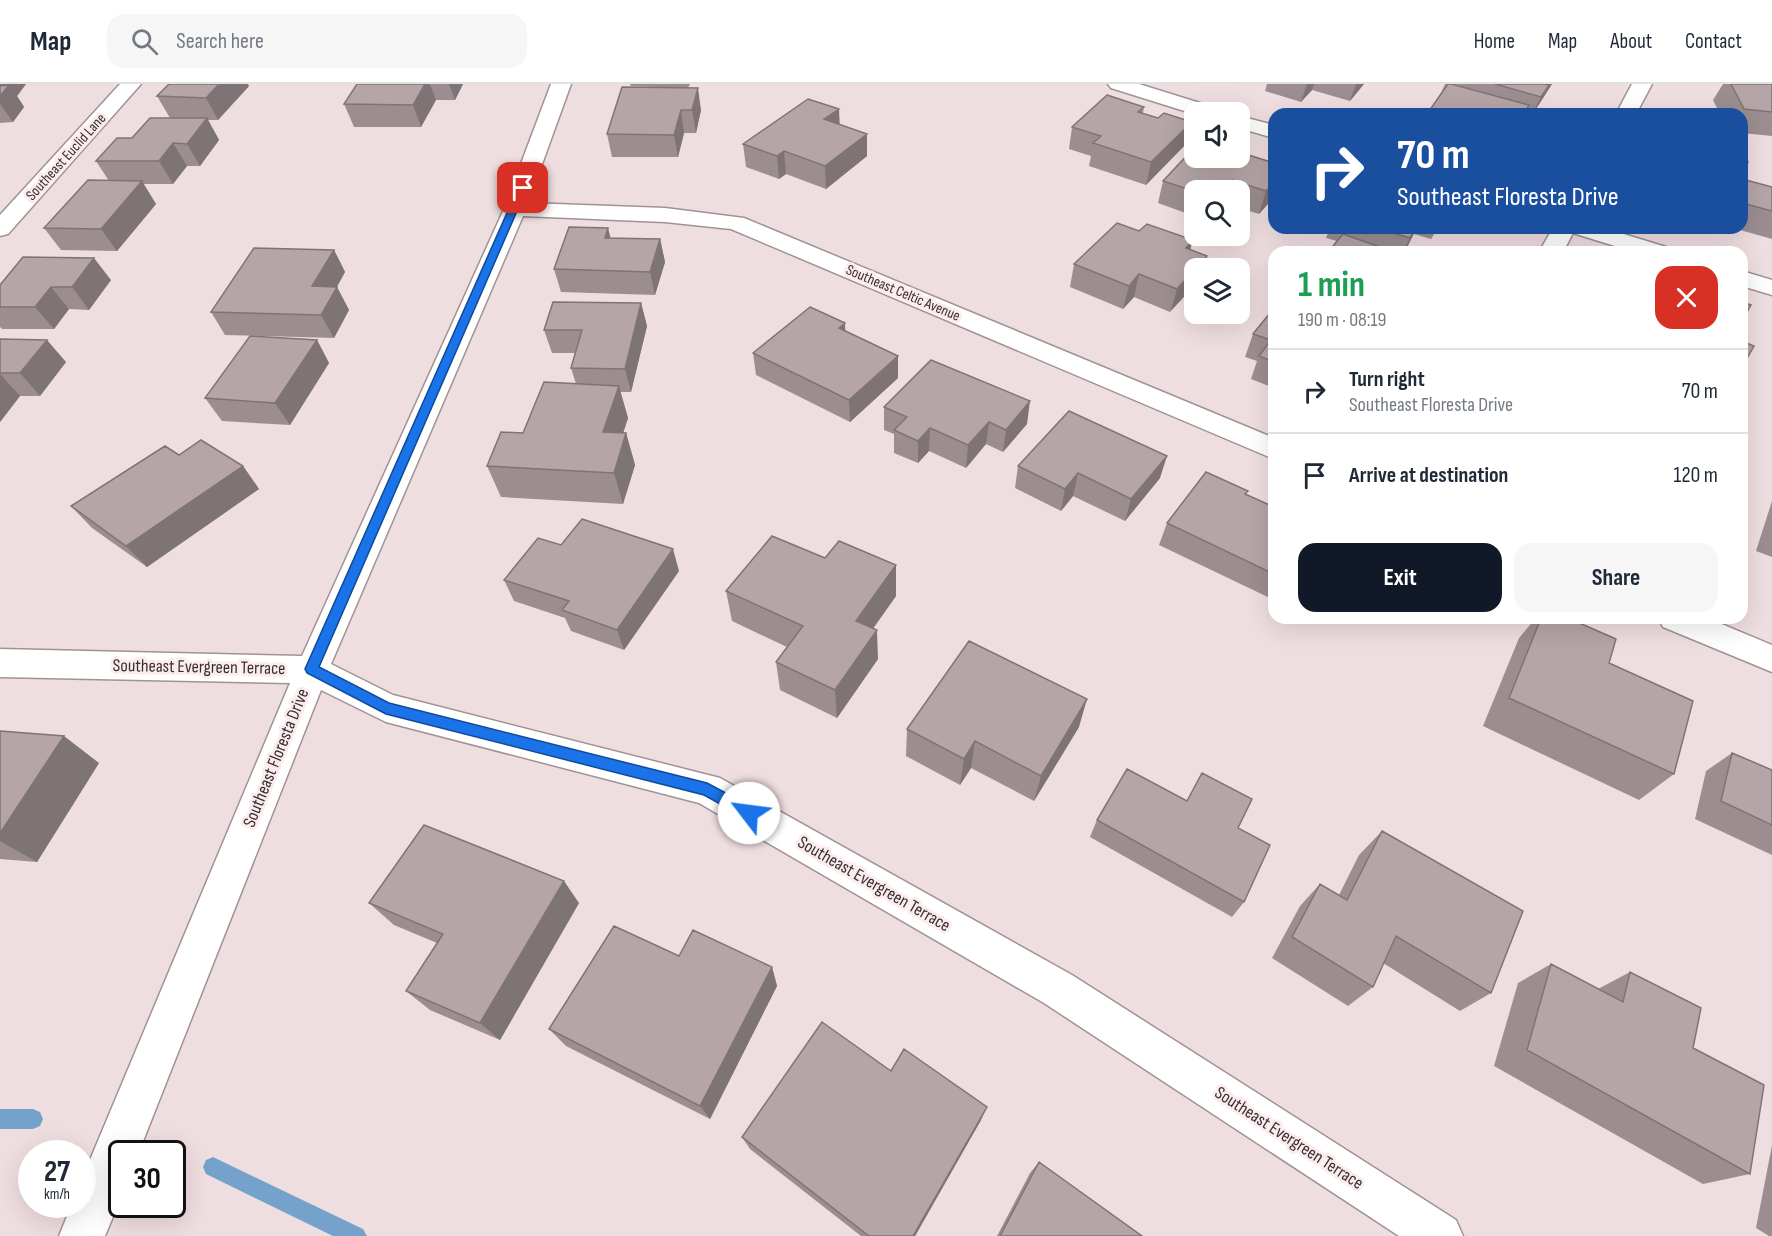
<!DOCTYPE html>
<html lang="en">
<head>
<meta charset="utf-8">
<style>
	:root { --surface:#fff; --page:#f6f6f7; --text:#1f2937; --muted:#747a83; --line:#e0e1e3; --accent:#111827 }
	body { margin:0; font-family:"Sofia Sans Condensed",sans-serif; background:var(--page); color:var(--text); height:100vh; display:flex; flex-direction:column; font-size:22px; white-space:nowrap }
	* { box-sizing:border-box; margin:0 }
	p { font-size:20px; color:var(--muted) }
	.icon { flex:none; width:33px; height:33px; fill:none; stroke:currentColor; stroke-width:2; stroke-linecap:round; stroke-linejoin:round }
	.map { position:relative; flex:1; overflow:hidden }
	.side { position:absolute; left:1268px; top:162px; width:480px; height:378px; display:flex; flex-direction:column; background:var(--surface); border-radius:18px; box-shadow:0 6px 24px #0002 }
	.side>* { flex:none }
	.hud { position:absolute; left:1268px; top:24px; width:480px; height:126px; border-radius:18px; box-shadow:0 6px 24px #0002; background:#1a4fa0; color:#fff; overflow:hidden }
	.fabs { position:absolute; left:1184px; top:18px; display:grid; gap:12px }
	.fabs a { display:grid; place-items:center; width:66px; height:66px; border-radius:12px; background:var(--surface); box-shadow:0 6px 24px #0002; font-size:30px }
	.speed { position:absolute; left:18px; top:1056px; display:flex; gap:12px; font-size:30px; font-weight:700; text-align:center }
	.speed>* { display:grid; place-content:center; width:78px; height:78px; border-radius:50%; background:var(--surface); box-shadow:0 6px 24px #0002; line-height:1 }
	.speed small { font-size:15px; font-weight:400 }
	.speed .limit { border:3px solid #111; border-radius:9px; background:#fff; color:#111 }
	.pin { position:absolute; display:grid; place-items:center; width:51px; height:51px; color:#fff; margin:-26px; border-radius:12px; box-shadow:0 3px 9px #0006 }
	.me { position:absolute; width:66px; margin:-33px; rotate:300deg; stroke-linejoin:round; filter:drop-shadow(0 0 4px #0008) }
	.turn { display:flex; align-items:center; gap:21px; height:126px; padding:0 30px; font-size:27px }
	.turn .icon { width:78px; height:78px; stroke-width:2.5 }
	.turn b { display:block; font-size:42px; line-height:51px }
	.round { display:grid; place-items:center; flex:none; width:63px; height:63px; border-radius:18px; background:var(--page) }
	.overview { display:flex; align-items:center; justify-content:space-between; height:102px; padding:0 30px }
	h1 { font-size:36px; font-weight:700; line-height:45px; color:#1e9e55 }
	.cta { display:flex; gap:12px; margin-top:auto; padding:12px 30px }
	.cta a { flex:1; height:69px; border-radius:18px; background:var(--accent); color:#fff; font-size:24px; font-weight:700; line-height:69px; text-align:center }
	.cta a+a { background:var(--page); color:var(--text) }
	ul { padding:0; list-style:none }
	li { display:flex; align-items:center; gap:18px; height:84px; padding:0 30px; border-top:2px solid var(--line) }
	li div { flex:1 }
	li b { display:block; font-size:22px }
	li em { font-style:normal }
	header { display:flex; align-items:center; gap:36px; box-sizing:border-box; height:84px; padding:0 30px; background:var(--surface); border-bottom:2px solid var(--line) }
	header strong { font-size:28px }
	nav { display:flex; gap:33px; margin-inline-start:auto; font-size:21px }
	.search { width:420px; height:54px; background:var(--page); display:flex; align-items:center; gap:15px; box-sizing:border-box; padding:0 21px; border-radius:18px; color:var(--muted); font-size:22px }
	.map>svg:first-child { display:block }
</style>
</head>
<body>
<header>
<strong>Map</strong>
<div class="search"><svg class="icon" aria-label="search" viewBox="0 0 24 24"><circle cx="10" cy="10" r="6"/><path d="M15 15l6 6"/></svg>Search here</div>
<nav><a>Home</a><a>Map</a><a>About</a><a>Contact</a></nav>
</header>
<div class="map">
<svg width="1772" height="1152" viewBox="0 0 1772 1152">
	<rect width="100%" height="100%" fill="#efdee0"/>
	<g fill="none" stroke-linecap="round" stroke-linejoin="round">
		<path fill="#74a2cb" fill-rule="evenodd" d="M0,1025H33L40,1028L43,1035L40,1042L33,1045H0Z
			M213,1073L363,1145L367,1152H333L206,1090L203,1083L206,1076Z"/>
		<defs>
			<path id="minor" d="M120,0H141L8,150L0,152V131Z
				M551,0H571L528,119L665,124L744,134L1274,354V375L731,145L665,138L523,132L331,580L393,611L720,694L1072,891L1456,1136L1463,1152H1399L1044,919L699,719L386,638L321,606L138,1070H122V1111L105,1152H59L72,1120H82V1095L290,599L0,593V565L302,572L504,125Z
				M1108,0H1139L1216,24L1219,28L1194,30L1111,4Z
				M1632,0H1652L1636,30H1616Z
				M1239,32L1274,41V54L1239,44Z
				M1553,144H1604L1666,163L1670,168H1634L1573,149L1563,168H1539Z
				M1742,187L1772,196V211L1742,202Z
				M1658,534H1707L1772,561V588L1663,543Z"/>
		</defs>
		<use href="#minor" stroke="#a19293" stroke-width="3"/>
		<use href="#minor" fill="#fff" fill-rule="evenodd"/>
	</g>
	<path fill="#9c8e90" d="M0,0H26L17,12L24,23L13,38L0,39Z
		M357,0H463L455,16H436L421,43H354L344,20Z
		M630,0H690L688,4L701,26L696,49H684L678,73H612L607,50L685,4L631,2Z
		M1267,0H1364L1350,17L1312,6L1301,18L1265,7Z
		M1445,0H1552L1533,30H1428L1441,9Z
		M1723,0H1772V52L1742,49V30H1720L1713,16Z
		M249,2L218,36H208L219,56L200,82H187L173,100H143L156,120L117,167L61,166L44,144L109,97L96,77L170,34L157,12Z
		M1144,23L1143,29L1158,34L1192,38L1186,60L1146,101L1089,82L1091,72L1069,65L1072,43Z
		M839,40L867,72L826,105L786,90L779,95L746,83L743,60Z
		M1246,56L1242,69L1274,113L1259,130L1239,124V106H1194V132L1158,119L1163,97Z
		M1742,76V95L1772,103V155L1733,144H1742Z
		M1330,144H1438L1431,155L1414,150L1404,168H1328L1337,157L1326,154Z
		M1139,147L1193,156L1170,228L1134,213L1123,225L1070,203L1074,180Z
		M611,154L660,155L665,178L655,211L561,208L554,185Z
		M334,166L345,188L337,203L349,226L334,254L225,251L211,228Z
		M111,196L89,226L69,225L54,245H2L0,243V201Z
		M641,219L647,242L631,308H620L628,334L623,349H626L635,381L623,420L501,413L487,382L576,300L571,284L575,269H552L544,246Z
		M1274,224V304L1251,295L1257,277L1245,273L1253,250Z
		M0,255L66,278L40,312H20L0,338Z
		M317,256L329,279L290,341L222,337L205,314Z
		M753,269L898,294L850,338L756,291Z
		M884,323L1027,340L1003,368L986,360L966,384L929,367L918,379L894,369V350L884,346Z
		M179,371L243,382L259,405L147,483L92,444L71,422Z
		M1018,382L1160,394L1125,437L1073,412L1061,427L1015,404Z
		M1248,407L1246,410L1274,423V516L1159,461L1167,439Z
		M1772,417V473L1756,467Z
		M561,461L679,487L624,566L571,547L565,534L514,517L504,496Z
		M825,474L896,481V512L873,544L878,575L837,634L780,606L776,578L787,563L732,537L726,507Z
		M1536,534H1568L1609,579L1674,690L1639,716L1483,642L1519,554Z
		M1079,643L1034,717L971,684L960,701L906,672L907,645Z
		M0,647L99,679L37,778L0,775Z
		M1732,669L1772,686V771L1695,735L1706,687Z
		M1187,717L1238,744L1244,818L1232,833L1090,753L1097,736Z
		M1382,747L1491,909L1460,927L1383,879L1373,903L1348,922L1272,874L1300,822L1320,800L1339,811L1359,771Z
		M369,819H579L500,956L430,926L406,907L437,859L394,841Z
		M679,872L772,883L777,902L710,1035L566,962L549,945Z
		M1551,880L1598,905L1630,888L1693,964L1750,1090L1703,1100L1494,982L1518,899Z
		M891,987L981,1036L915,1152H861L750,1065L742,1053Z
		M1772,1061V1152H1769L1756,1144Z
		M1039,1078L1142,1152H997L1030,1089Z"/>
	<path fill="#7f7475" d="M0,0H26L17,12L24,23L13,38L0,20Z
		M219,0H248L249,2L218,36L206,14Z
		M425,0H430L436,16L421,43L413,21Z
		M449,0H463L455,16Z
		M1307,0H1314L1312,6L1301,18Z
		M1356,0H1364L1350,17Z
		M1550,0H1552L1537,23L1532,30L1541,13Z
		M698,4L701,26L696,49L692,26Z
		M839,25L840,47L824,35Z
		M681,26L684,49L678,73L674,51Z
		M207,34L219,56L200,82L187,60Z
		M1192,38L1186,60L1146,101L1151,78Z
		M867,50V72L826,105L825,82Z
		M1246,56L1239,78V64Z
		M173,59L187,82L173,100L159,77Z
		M784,67L786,90L779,95L777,72Z
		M1232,96L1229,106H1223Z
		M142,97L156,120L117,167L101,145Z
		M1274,99V113L1259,130L1266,107Z
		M608,144L614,167L605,154Z
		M1416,144L1407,164L1404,168H1403L1410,154Z
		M660,155L665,178L655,211L650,188Z
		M1193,156L1186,179V164Z
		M334,166L345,188L324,225L312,202Z
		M1207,172L1203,184H1195Z
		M94,174L111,196L89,226L72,203Z
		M1194,186V202L1170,228L1177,205Z
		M1139,190L1134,213L1123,225L1129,202Z
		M51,203L69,225L54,245L35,223Z
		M337,203L349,226L334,254L321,231Z
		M641,219L647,242L631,308L625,285Z
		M845,239L846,262L839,244Z
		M47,256L66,278L40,312L20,289Z
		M317,256L329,279L290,341L275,319Z
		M898,272V294L850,338L849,316Z
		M0,290L20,312L0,338Z
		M619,302L628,334L613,380L603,348Z
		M1030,317L1027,340L1003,368L1006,346Z
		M989,338L986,360L966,384L968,361Z
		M930,344L929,367L918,379V357Z
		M626,349L635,381L623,420L614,389Z
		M1167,372L1160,394L1125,437L1131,415Z
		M243,382L259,405L147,483L126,462Z
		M1078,389L1073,412L1061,427L1065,405Z
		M673,465L679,487L624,566L617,546Z
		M896,481V512L858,566L856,537Z
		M877,546L878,575L837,634L835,606Z
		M1087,615L1079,643L1034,717L1041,692Z
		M64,652L99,679L37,778L0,757V749Z
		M975,657L971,684L960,701L964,675Z
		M564,797L579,819L500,956L480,939Z
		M772,883L777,902L710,1035L700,1022Z
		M987,1023L981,1036L915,1152H913Z"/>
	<path fill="#b5a5a7" stroke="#7f7475" stroke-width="1.5" d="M169,0H219L206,14L157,12Z
		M357,0H425L413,21L344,20Z
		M1448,0H1451L1529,21L1524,30H1440L1429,27Z
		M1495,0H1544L1549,1L1541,13Z
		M1731,0H1772V28L1744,25Z
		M9,1L0,12V2Z
		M622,3L698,4L692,26H681L674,51L607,50Z
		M1107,11L1144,23L1138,28L1158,34L1164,29L1192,38L1151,78L1093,59L1101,52L1072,43Z
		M808,15L839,25L824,35L867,50L825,82L784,67L777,72L743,60Z
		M150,34H207L187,60L173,59L159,77H96L117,54H132Z
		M1239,54L1246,56L1239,64Z
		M1194,64V74H1239V68L1274,79V99L1266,107L1232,96L1223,106L1194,107L1163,97Z
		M1742,76L1748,78L1742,95L1772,103V127L1742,119Z
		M88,96L142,97L101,145L44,144Z
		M1117,139L1139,147L1147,140L1193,156L1186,164L1207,172L1195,184H1194V186L1177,205L1139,190L1129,202L1074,180Z
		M569,143L608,144L605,154L660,155L650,188L554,185Z
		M1376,144H1416L1410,154Z
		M1343,150L1394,168H1328Z
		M254,164L334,166L312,202L337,203L321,231L211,228Z
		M23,173L94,174L72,203H51L35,223H0V201Z
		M553,218L641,219L625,285L571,284L582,246H544Z
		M1742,218L1751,221L1742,237Z
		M810,223L845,239L839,244L898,272L849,316L753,269Z
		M1274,224V278L1259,272L1271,256L1253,250Z
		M250,252L317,256L275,319L205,314Z
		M0,255L47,256L20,289H0Z
		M1742,257L1754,262L1742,283Z
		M931,276L1030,317L1006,346L989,338L968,361L930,344L918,357L894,346L907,333L884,323Z
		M544,298L619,302L603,348L626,349L614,389L487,382L501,348L523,349Z
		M1069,327L1167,372L1131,415L1078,389L1065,405L1018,382Z
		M201,356L243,382L126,462L71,422L165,362L179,371Z
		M1206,388L1248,407L1245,410L1274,423V490L1167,439Z
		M582,435L673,465L617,546L562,526L569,517L504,496L538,454L561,461Z
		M772,452L825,474L839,457L896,481L856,537L877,546L835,606L776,578L803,542L726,507Z
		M1541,534H1568L1616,555L1609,579L1693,617L1674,690L1509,614Z
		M969,557L1087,615L1041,692L975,657L964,675L907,645Z
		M0,647L64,652L0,749Z
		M1732,669L1772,686V741L1721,717Z
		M1127,685L1187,717L1202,689L1252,715L1238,744L1270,761L1244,818L1097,736Z
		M424,741L564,797L480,939L406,907L443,850L369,819Z
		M1382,747L1523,827L1491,909L1396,852L1373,903L1292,853L1320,800L1347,816Z
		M614,842L679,872L693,846L772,883L700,1022L549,945Z
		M1551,880L1623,918L1630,888L1701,924L1693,964L1764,1001L1750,1090L1527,966Z
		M822,938L891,987L904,965L987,1023L913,1152H869L742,1053Z
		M1039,1078L1142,1152H1000Z"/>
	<path fill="#1a73e8" stroke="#114b97" stroke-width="1.5" d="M523,101L527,104L319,583L389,619L707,699L754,724L756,729L754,734L749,736L704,711L386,630L307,589L305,585L518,104Z"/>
	<g text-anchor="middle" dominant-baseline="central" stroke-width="6" stroke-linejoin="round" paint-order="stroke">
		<g font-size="15" fill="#373031" stroke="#fceced">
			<text transform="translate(66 73) rotate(-48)">Southeast Euclid Lane</text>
			<text transform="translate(903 209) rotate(23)">Southeast Celtic Avenue</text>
		</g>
		<g font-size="18" fill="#373031" stroke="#fceced">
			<text transform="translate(199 583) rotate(1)">Southeast Evergreen Terrace</text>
			<text transform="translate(276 674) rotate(-68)">Southeast Floresta Drive</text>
			<text transform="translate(874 800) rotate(30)">Southeast Evergreen Terrace</text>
			<text transform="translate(1289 1054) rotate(33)">Southeast Evergreen Terrace</text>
		</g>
	</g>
</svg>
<div class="fabs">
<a><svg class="icon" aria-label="sound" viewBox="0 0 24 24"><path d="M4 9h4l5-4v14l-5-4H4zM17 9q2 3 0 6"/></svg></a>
<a><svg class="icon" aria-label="search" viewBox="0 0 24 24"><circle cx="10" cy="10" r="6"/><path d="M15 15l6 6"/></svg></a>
<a><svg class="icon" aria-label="layers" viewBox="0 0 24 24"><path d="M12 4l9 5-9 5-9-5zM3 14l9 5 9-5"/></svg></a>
</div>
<div class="speed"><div>27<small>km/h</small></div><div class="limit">30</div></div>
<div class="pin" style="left:523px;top:104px;background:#d93025"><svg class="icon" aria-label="arrive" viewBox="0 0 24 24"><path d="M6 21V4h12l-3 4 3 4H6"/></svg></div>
<svg class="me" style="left:749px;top:729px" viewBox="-20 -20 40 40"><circle r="19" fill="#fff"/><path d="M0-13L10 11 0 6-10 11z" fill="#1a73e8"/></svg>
<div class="hud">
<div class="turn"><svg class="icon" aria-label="right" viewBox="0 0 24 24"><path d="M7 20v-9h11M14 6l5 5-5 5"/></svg><div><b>70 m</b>Southeast Floresta Drive</div></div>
</div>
<section class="side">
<div class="overview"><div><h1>1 min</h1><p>190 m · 08:19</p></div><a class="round" style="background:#d93025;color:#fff"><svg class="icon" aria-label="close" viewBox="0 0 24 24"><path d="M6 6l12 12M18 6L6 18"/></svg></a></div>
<ul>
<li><svg class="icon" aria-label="right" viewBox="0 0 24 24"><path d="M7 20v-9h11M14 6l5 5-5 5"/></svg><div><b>Turn right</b><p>Southeast Floresta Drive</p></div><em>70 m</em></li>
<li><svg class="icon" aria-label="arrive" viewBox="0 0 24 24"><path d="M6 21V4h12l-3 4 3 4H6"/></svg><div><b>Arrive at destination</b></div><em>120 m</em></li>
</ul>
<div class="cta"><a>Exit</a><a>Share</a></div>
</section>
</div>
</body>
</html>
